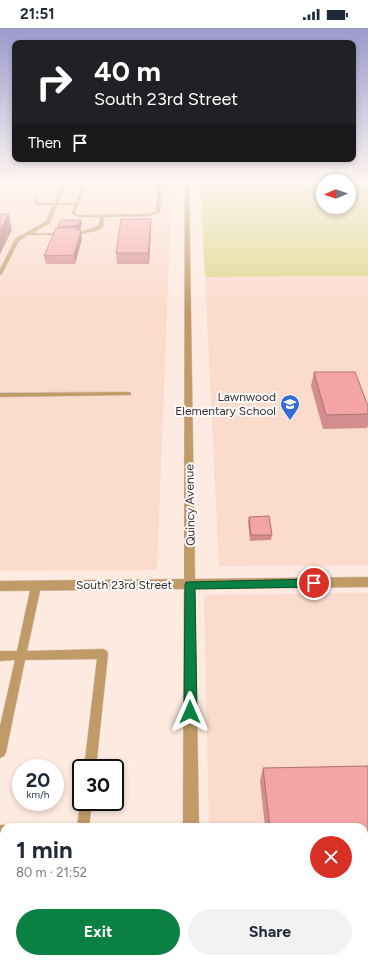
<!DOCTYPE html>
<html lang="en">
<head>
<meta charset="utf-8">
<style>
	:root { --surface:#fff; --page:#f2f2f3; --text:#1f2937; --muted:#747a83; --accent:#0b8043 }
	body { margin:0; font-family:Figtree,sans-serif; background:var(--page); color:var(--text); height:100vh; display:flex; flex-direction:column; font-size:15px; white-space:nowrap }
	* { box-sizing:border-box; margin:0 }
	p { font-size:13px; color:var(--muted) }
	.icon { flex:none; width:22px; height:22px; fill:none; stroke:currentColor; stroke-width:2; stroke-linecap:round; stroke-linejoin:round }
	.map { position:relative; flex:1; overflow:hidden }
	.side { position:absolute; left:0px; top:795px; width:368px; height:140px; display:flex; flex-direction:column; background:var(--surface); border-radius:12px 12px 0 0; box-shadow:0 2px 6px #0003 }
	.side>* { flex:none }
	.hud { position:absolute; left:12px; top:12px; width:344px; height:122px; border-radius:8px; box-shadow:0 2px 6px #0003; background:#202124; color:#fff; overflow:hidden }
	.needle { width:26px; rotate:268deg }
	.controls { position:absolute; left:316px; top:146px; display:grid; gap:8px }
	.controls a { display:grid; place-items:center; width:40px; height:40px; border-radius:50%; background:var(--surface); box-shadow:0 2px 6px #0003; font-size:20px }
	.speed { position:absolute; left:12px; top:731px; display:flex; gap:8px; font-size:20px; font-weight:700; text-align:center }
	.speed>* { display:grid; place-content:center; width:52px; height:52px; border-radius:50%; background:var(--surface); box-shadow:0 2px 6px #0003; line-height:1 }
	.speed small { font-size:10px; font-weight:400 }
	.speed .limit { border:2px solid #111; border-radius:6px; background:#fff; color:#111 }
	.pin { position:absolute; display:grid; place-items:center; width:34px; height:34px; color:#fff; margin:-17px; border:2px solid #fff; border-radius:50%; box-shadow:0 1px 4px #0007 }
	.me { position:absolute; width:44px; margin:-22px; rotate:0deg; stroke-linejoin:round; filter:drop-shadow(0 0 3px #0008) }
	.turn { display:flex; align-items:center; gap:14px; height:84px; padding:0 16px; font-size:18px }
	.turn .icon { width:52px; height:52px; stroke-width:2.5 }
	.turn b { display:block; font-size:28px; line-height:34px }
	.then { display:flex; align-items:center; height:38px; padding:0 16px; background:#0003; gap:8px; font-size:15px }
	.round { display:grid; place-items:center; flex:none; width:42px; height:42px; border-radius:21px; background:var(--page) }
	.head { display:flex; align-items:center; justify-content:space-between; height:68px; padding:0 16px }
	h1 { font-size:24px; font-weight:700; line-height:30px }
	.primary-button { display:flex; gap:8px; margin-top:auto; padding:8px 16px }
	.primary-button a { flex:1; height:46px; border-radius:24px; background:var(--accent); color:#fff; font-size:16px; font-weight:700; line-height:46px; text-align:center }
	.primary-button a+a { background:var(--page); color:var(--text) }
	.status { display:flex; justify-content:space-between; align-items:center; height:28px; padding:0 20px; background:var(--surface); direction:ltr }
	.status svg { height:11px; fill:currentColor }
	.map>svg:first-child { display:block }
</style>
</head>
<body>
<div class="status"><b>21:51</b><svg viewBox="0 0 49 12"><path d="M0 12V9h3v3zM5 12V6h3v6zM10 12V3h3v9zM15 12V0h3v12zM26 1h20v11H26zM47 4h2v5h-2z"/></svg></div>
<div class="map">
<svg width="368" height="935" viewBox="0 0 368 935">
	<rect width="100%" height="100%" fill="#fdeae0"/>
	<path fill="#fbdbcc" d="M0,154H172L157,542L0,543Z
		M368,248V537L219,538L205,249Z
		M368,565V935H212V931H364V799H209L204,567Z
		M0,861H4V931H170V935H0Z"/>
	<path fill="#ddd78a" d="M200,154H323V179H349V154H368V248L205,249Z"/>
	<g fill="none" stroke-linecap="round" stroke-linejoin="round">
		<defs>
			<path id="lane" d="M44,154H49L45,156Z
				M63,154H67L58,175H75L83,154H87L75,185L79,187L149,186L156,183L158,154H162L160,184L149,188L104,189L103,199L96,203L76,207H28L19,213L2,246L0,247V241L15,211L46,193L53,177H35L34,171L37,170L38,175H54ZM57,177H74L71,185L78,189H100L99,197C79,208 55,205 33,205L50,195Z
				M129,364L131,365V367L0,369V365Z
				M36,554L39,555L41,558L27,623L103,621L107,623L108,626L96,740H84L97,631L25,632L6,724L4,728L0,730V698L15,632L0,633V623H17L31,558L33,555Z
				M81,771V774H92L89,799H77Z
				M0,797H4L9,799H4V809H0Z"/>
			<path id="street" d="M185,154H189L195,551L368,549V559L195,561L199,799H183L184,561L0,563V553L184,551Z
				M182,931H200V935H182Z"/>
		</defs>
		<use href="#lane" stroke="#dac8bf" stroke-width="1"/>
		<use href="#street" stroke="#dac8bf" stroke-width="1"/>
		<use href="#lane" fill="#c09b67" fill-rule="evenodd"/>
		<use href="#street" fill="#c09b67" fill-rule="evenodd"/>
	</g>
	<path fill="#d38d8f" d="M81,192L82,196L80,202H77H81L82,211L75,236H46L44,228Z
		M151,202L149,236H117L116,225Z
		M314,344L368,378V397L367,400L323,401L311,358Z
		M249,489L272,507L271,512L250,513L248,494Z
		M368,738V854H364V799H265L260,753L263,740Z"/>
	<path fill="#ac7374" d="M9,186L12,202L0,226V202Z
		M151,191V202L149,236L148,225Z
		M81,192L82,196L80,202L59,204L58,199Z
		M81,202L82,211L75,236L74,227Z
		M43,931H51L50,935H42Z"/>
	<path fill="#f5a4a6" stroke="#ac7374" d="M0,186H9L0,202Z
		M121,191H151L148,225H116Z
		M61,192H81L79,197L58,199Z
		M56,200H77L76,202H81L74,227L44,228Z
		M314,344H355L368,378V386L326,387Z
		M269,488L272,507H251L249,489Z
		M368,738V846H364V799H270L263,740Z
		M4,897V931H43L42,935H0V898Z"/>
	<linearGradient id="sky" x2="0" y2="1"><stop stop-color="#9b9acb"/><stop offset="0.54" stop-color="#fef6f1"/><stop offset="1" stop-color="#fef6f1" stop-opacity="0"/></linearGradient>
	<rect width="368" height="285" fill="url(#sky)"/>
	<path fill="#0b8043" stroke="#07532c" d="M314,551L319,555L314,559L195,561L197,684L195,689L190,690L186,689L184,684L185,557L186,554Z"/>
	<defs>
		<symbol id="school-pin" viewBox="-11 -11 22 30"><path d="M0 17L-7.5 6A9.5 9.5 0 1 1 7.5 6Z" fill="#316bd9" stroke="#fbfbfb"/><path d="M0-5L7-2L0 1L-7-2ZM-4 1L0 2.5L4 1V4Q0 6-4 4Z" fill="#fff"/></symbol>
	</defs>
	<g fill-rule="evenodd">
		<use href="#school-pin" x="279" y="365" width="22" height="30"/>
	</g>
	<g text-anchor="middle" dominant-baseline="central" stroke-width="4" stroke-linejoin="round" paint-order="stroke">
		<g font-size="12" fill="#382f2a" stroke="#fbfbfb" text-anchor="end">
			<text x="276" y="369">Lawnwood<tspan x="276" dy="14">Elementary School</tspan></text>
		</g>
		<g font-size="12" fill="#382f2a" stroke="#fbfbfb">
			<text transform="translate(190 477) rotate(-91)">Quincy Avenue</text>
			<text x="124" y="557">South 23rd Street</text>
		</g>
	</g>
</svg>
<div class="controls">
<a><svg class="needle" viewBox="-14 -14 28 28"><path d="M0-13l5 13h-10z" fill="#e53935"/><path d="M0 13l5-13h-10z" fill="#747a83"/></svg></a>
</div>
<div class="speed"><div>20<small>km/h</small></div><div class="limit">30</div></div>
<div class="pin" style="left:314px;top:555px;background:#d93025"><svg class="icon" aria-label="arrive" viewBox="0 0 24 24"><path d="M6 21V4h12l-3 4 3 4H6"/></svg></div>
<svg class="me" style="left:190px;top:684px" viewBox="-20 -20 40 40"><path d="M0-17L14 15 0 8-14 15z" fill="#0b8043" stroke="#fff" stroke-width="4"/></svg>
<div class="hud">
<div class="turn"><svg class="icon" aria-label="right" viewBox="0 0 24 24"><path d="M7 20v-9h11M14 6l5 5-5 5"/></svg><div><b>40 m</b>South 23rd Street</div></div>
<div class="then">Then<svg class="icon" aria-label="arrive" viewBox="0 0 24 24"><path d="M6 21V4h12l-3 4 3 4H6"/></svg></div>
</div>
<section class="side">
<div class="head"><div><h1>1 min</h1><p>80 m · 21:52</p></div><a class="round" style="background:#d93025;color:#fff"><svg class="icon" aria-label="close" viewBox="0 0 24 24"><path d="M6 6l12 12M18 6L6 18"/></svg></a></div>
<div class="primary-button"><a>Exit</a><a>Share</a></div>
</section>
</div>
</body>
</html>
